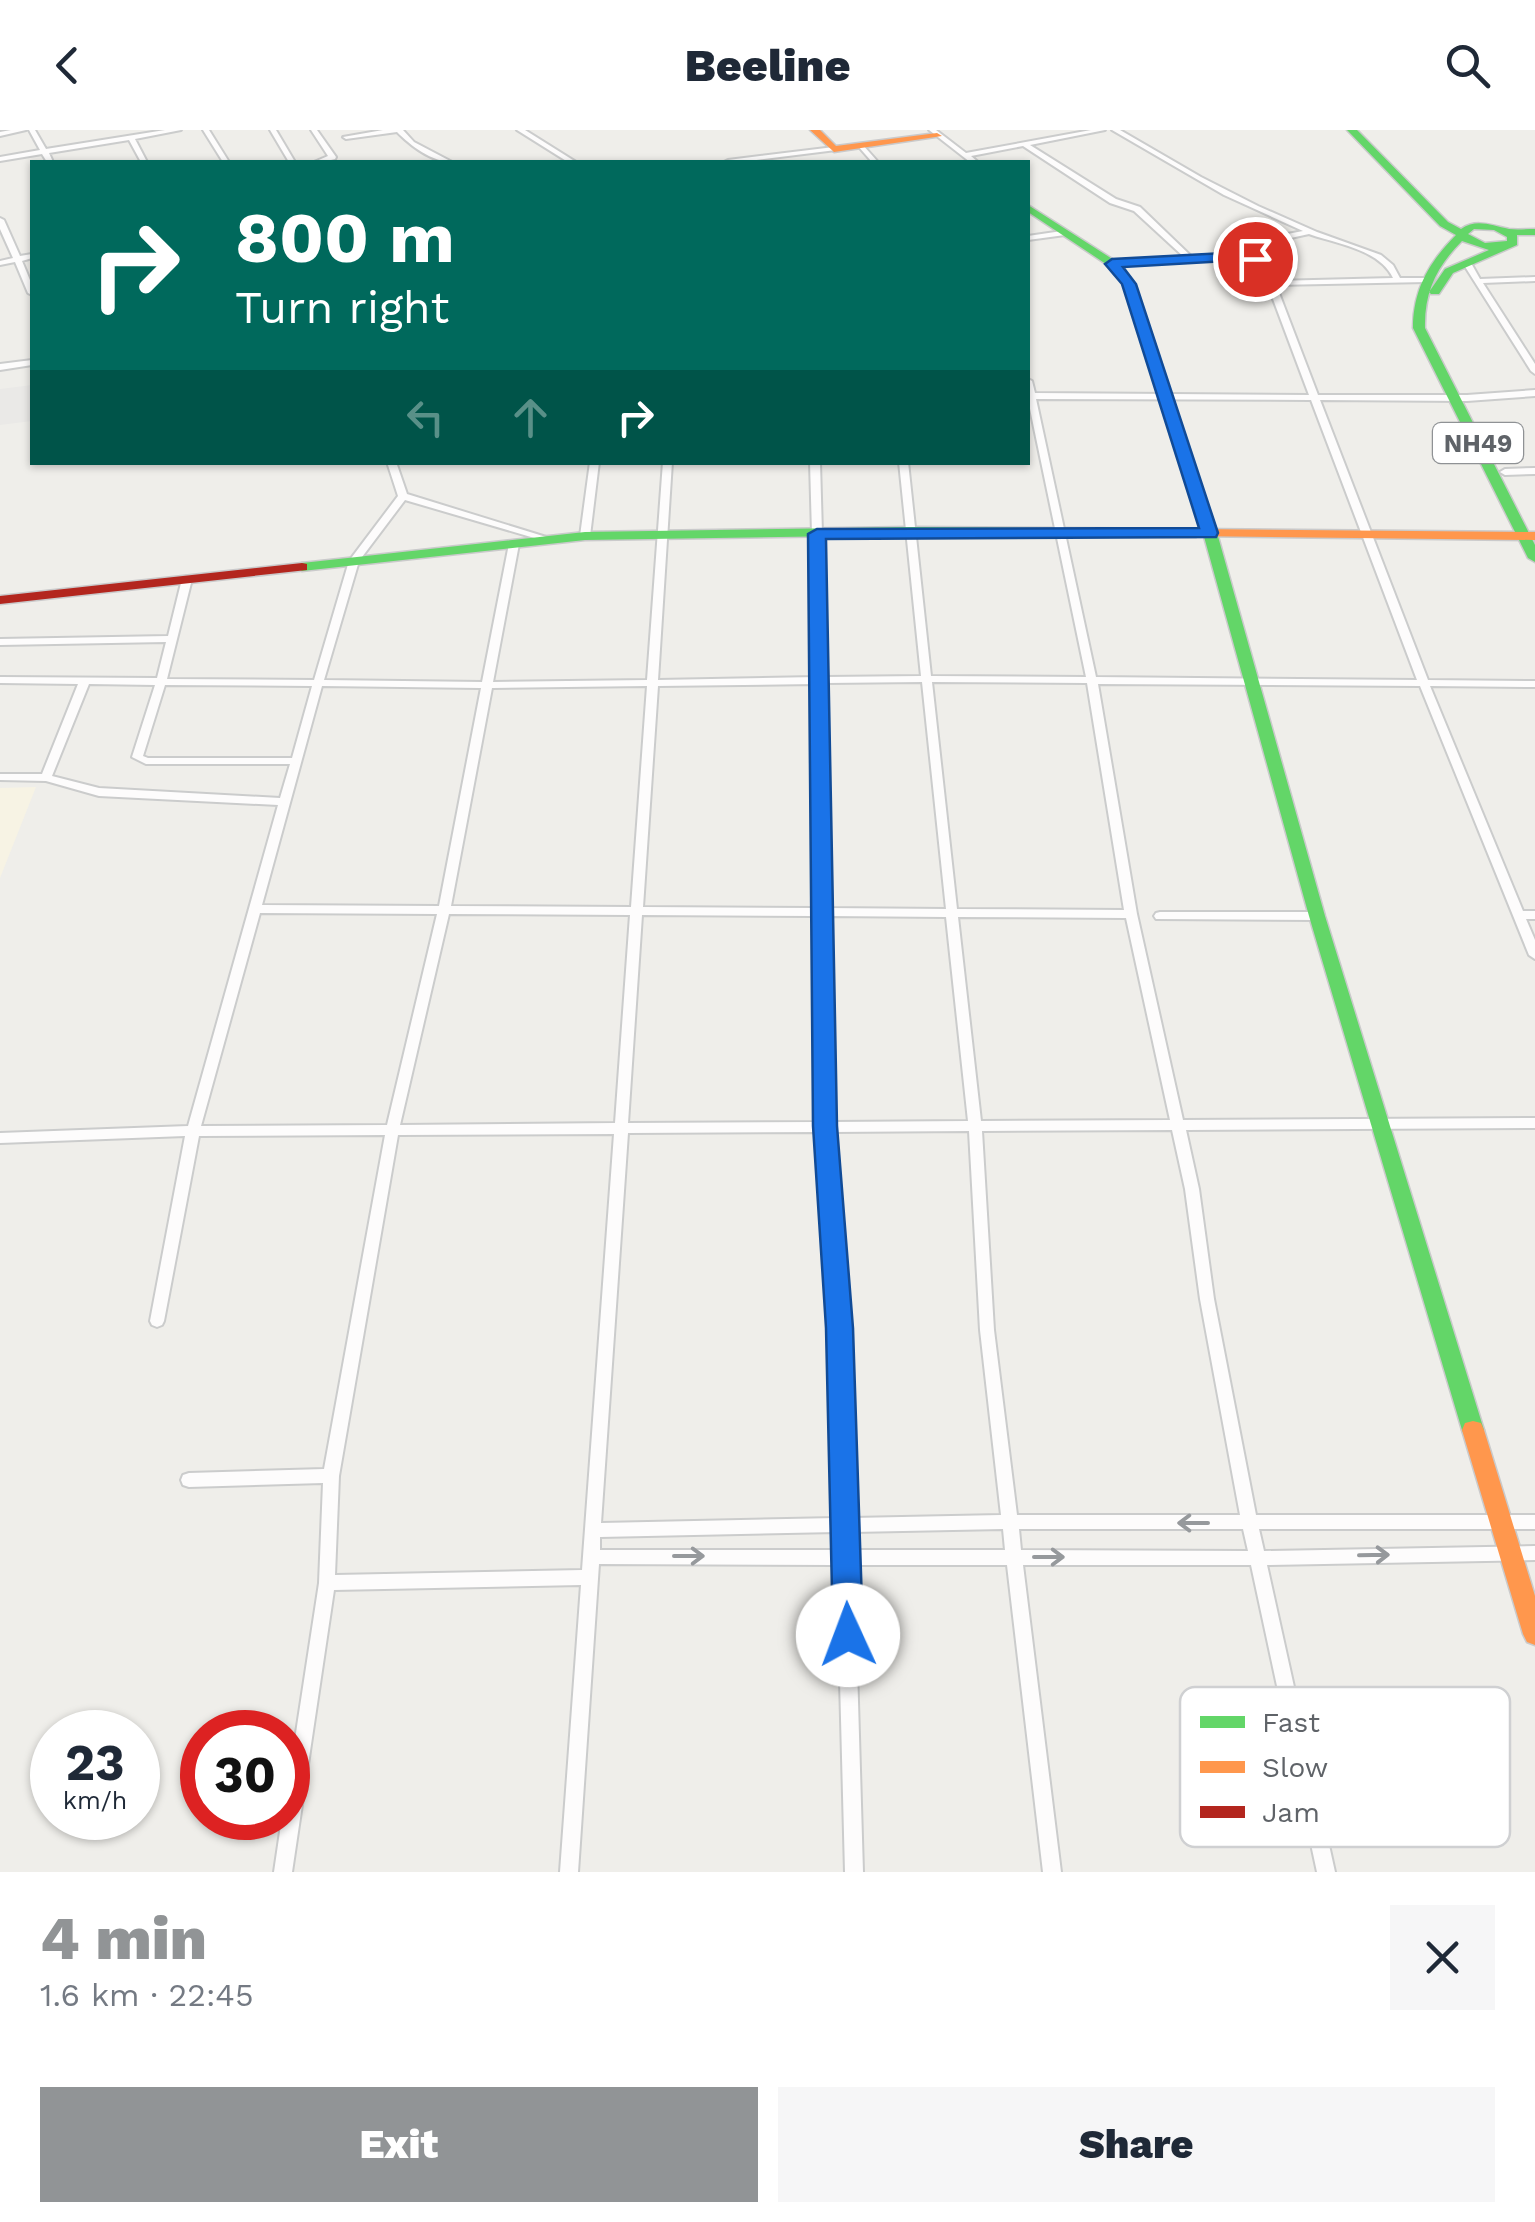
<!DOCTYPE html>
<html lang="en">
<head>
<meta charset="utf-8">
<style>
	:root { --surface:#fff; --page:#f6f6f7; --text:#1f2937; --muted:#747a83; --accent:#919496 }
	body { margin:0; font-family:"Work Sans",sans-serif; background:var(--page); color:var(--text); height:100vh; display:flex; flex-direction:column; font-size:38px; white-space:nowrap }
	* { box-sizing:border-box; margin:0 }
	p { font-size:32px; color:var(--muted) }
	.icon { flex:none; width:55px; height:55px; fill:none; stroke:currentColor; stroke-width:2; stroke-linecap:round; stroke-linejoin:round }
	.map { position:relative; height:1742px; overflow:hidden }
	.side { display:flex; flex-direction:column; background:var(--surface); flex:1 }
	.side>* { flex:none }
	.hud { position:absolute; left:30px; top:30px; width:1000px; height:305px; border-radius:0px; box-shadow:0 2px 8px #0004; background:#00695c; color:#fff; overflow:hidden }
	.speed { position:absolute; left:30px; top:1580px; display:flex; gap:20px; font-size:50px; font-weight:700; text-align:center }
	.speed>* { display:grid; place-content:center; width:130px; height:130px; border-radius:50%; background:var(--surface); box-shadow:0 2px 8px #0004; line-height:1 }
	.speed small { font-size:25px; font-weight:400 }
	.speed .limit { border:15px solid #d22; background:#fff; color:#111 }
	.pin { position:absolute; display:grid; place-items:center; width:85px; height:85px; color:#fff; margin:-42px; border:5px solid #fff; border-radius:50%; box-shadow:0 2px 10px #0007 }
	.me { position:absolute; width:110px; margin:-55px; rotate:358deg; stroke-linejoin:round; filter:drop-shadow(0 0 8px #0008) }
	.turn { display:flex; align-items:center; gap:35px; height:210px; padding:0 40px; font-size:45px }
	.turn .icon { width:130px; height:130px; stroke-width:2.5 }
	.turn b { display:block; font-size:70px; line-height:85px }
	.lanes { display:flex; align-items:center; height:95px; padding:0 40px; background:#0003; justify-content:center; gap:50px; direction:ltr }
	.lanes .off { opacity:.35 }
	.round { display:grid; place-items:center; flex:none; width:105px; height:105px; border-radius:0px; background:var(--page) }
	.overview { display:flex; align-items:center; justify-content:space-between; height:170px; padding:0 40px }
	h1 { font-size:60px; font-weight:800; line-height:75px; color:var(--accent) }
	.primary-button { display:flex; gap:20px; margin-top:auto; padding:20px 40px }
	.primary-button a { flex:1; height:115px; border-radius:0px; background:var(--accent); color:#fff; font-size:40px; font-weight:800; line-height:115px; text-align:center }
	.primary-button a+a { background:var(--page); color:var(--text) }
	header { display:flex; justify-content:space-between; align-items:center; height:130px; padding:0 40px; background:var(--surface); font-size:45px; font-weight:800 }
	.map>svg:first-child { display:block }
</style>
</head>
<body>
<header><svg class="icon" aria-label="back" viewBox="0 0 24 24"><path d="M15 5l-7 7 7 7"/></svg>Beeline<svg class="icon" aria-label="search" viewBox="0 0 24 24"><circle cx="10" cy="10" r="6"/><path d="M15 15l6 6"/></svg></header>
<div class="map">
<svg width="1535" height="1742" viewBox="0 0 1535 1742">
	<rect width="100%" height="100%" fill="#efeeea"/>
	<path fill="#f7f3e4" d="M36,657L0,748V658Z"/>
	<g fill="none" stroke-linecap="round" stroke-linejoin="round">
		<path fill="#eae9e7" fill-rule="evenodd" d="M32,255V291L0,295V259Z"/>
		<defs>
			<path id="street" d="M11,0H26L0,6V2Z
				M29,0H35L46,19L165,0H181L135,9L147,32H141L129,10L49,23L53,32H47L42,24L0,31V27L40,20Z
				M203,0H209L229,32H223Z
				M270,0H276L295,32H289Z
				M311,0H317L336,27L335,29L323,32H314L328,26Z
				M383,0H403L414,12L452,32C432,32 411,16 397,2L346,9L343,7Z
				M517,0H525L576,32H568Z
				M929,0H936L966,23L1091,0H1105L1030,15L1116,69L1140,77L1192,127L1245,124L1252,126L1253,119L1272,107L1303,101L1224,65L1112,0H1120L1201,47L1258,76L1317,102L1381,125L1393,135L1400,148H1430L1431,150L1427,152L1276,155L1318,265H1467L1535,260V266L1467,271L1320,270L1428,550L1535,551V557L1430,556L1523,781H1535V789H1526L1535,810V829L1529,825L1420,556L1098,554L1137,784L1183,990L1535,988V998L1186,1000L1199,1059L1214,1169L1256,1385H1535V1399H1259L1264,1421L1535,1416V1430L1267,1435L1335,1742H1317L1251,1435H1023L1061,1742H1043L1007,1435H854L863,1742H845L837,1435L599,1434L578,1742H560L581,1455L334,1460L292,1742H274L282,1688H288V1655L319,1453L323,1353L189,1357L183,1355L181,1350L183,1345L189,1343L324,1339L385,1005L199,1006L164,1191L162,1195L157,1197L152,1195L150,1191L185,1006L0,1013V1003L188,996L278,675L99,666L46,651L0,650V644H42L78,554L0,553V547L157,548L166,512L0,515V509L168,506L182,449L187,446L192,449L167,549L314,550L349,431L398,366L387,332H396L407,364L556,410L554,412H548L405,370L359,431L324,550L482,552L509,414L514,411L519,414L493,552L647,550L663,332H672L658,550L816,547L810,332H820L826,547L921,546L899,332H908L931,546L1086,547L1028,269V249L1032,251L1035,263L1309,265L1267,153L1256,134L1244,128L1110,136L1109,134L1113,132L1184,127L1134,81L1110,73L1023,16L971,26L978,32H970ZM1309,104C1337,114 1379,119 1393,148L1274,151L1263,132L1259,129L1260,122L1277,111ZM1036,269L1311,270L1417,550L1096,547ZM922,552L946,779L826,778V553ZM932,552L1087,553L1124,780L957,779ZM89,554L155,555L132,627L146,634H290L280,668L99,658L52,646ZM816,554L814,778L643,777L658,556ZM165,555L312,556L292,628H148L143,626ZM322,556L481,558L439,776L262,775ZM647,556L631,777L451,776L492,558ZM260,783L437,784L387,995L201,996ZM449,784L630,785L615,993L400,995ZM642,785L814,786L818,992L628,993ZM826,786L946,787L968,991L832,992ZM958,787L1126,788L1170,990L981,991ZM1172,1000L1185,1059L1200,1169L1240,1385H1017L994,1200L982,1001ZM969,1001L980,1200L1001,1385L852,1388L846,1198L832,1002ZM819,1002L832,1198L836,1388L601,1393L628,1003ZM614,1004L582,1440L335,1445L339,1346L398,1005ZM1003,1399L1005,1420H853V1402ZM1019,1399H1243L1248,1421L1021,1420ZM837,1402V1420H600V1407Z
				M858,14H862L878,32H872L858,16Z
				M834,17L838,19L836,20L741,32H724L728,30Z
				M0,88L4,90L20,126L32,124V128L22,131L32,155V165L28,163L15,132L0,135V131L13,128L0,99Z
				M1062,101L1066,103L1065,105L1028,110V106Z
				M1465,133H1471L1480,149L1535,147V151L1483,153L1535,234V244L1531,241L1464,135Z
				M32,230V235L0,240V234Z
				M590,332H599L590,406L585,409L580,406Z
				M1535,338V344L1505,345L1500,342L1505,339Z
				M1160,782H1317L1323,786L1317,790L1156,789L1154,786L1156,783Z"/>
			<path id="fast" d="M1347,0H1357L1448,92L1461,99C1477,88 1492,96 1509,99C1517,100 1527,99 1535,99V105H1517V115L1453,143L1439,164H1431L1429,162L1445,139L1489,120L1462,111C1437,136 1424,162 1425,198L1535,415V432L1528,428L1413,198C1413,160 1429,132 1456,105L1440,96ZM1474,99L1494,100L1507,107V111L1485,113L1468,104Z
				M1028,75L1117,132L1135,154L1217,403L1325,786L1484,1300L1481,1307L1473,1309L1465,1307L1462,1300L1309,786L1203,403L1124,155L1109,136L1028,82Z
				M910,397L1196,399L1203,403L1196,407L910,405L585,410L302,441L295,437L302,433L585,402Z"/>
			<path id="slow" d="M810,0H820L836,16L937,3L942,6L834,22Z
				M1196,399L1535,402V410L1191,406V400Z
				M1473,1291L1481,1293L1484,1300L1535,1466V1515L1527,1512L1523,1504L1462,1300L1465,1293Z"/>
			<path id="jam" d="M302,433L307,434V440L0,474V466Z"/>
		</defs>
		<use href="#street" stroke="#cbcccc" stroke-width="4"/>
		<use href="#fast" stroke="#cacacb" stroke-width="3"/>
		<use href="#slow" stroke="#cacacb" stroke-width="3"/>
		<use href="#jam" stroke="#cacacb" stroke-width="3"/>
		<use href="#street" fill="#fdfcfc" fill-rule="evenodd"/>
		<use href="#fast" fill="#63d668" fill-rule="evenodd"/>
		<use href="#slow" fill="#ff974d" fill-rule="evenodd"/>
		<use href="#jam" fill="#b3261e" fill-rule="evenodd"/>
	</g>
	<defs><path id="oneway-shaft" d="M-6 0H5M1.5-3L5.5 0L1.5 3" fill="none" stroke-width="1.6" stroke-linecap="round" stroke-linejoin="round" transform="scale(2.5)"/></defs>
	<g stroke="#96999c">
		<use href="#oneway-shaft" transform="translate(1193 1393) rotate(-180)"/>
		<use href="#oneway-shaft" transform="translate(1374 1425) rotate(-1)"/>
		<use href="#oneway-shaft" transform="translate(689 1426)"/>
		<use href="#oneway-shaft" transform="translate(1049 1427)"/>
	</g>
	<path fill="#1a73e8" stroke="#114b97" stroke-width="2.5" d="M1244,122L1262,129L1255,133L1244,130L1123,137L1136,154L1218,403L1216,407L826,409L837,996L853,1198L863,1505L858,1515L848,1519L837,1515L833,1505L826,1198L813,996L808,404L817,399L1199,398L1122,154L1105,134L1112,129Z"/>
	<g text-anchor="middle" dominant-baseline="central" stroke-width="9" stroke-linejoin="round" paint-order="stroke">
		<rect fill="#fff" stroke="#8f9295" stroke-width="2.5" x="1433" y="293" width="90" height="40" rx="8"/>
		<g font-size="25" font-weight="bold" fill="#5f6368">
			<text x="1478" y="313">NH49</text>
		</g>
	</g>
	<rect x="1180" y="1557" width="330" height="160" rx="15" fill="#fff" stroke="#cfd0d2" stroke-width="2.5"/>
	<rect x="1200" y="1586" width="45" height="12" fill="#63d668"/>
	<rect x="1200" y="1631" width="45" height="12" fill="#ff974d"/>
	<rect x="1200" y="1676" width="45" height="12" fill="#b3261e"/>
	<g font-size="28" fill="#5f6368">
		<text x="1262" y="1602">Fast</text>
		<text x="1262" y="1647">Slow</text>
		<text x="1262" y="1692">Jam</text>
	</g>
</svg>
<div class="speed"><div>23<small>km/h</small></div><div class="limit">30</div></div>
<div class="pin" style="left:1255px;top:129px;background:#d93025"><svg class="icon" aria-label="arrive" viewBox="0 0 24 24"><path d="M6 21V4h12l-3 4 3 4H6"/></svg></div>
<svg class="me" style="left:848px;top:1505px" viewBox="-20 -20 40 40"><circle r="19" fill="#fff"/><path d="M0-13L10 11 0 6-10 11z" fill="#1a73e8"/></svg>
<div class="hud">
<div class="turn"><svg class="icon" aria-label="right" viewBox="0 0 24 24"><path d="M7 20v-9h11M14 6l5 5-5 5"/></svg><div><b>800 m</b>Turn right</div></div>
<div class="lanes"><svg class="icon off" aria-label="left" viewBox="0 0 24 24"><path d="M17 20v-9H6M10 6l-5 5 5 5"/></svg><svg class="icon off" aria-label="ahead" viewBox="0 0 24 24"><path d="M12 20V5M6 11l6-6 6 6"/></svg><svg class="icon" aria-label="right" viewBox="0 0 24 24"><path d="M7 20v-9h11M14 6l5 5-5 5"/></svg></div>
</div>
</div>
<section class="side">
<div class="overview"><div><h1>4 min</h1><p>1.6 km · 22:45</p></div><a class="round"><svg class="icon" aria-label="close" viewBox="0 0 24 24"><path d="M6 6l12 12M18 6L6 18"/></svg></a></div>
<div class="primary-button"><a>Exit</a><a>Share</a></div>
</section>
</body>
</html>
